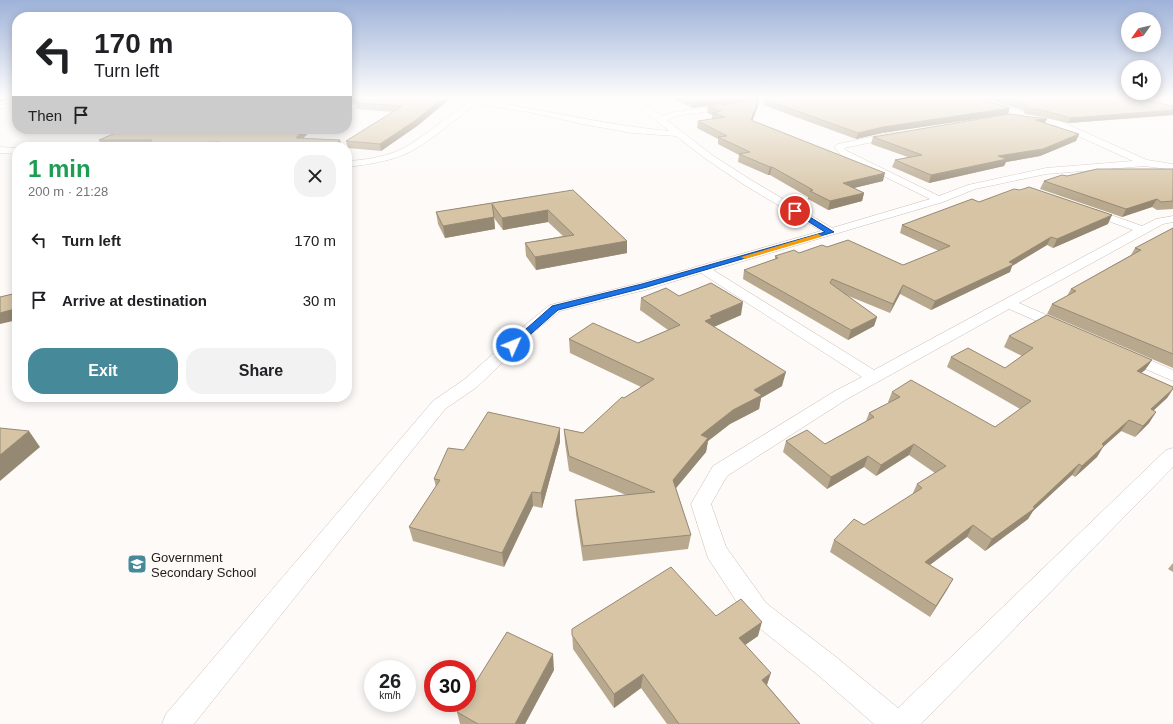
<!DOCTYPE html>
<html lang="en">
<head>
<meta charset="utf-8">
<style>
	:root { --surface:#fff; --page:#f2f2f2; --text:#202124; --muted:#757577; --accent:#468999 }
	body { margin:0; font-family:Arial,sans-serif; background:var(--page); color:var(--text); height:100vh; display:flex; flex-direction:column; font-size:15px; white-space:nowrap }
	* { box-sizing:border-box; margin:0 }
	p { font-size:13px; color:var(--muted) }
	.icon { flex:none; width:22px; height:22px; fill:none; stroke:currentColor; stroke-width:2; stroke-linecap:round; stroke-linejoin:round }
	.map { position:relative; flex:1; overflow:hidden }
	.panel { position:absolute; left:12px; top:142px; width:340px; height:260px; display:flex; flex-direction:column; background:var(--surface); border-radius:16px; box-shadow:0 2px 10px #0003 }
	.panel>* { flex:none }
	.hud { position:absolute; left:12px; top:12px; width:340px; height:122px; border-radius:16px; box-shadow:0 2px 10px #0003; background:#fff; color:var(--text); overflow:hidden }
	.needle { width:26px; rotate:236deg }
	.tools { position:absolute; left:1121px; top:12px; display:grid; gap:8px }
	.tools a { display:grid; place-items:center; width:40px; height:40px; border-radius:50%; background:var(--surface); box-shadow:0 2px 10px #0003; font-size:20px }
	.speed { position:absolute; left:364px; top:660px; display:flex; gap:8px; font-size:20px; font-weight:700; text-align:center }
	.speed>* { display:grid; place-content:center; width:52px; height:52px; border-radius:50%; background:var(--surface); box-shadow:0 2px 10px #0003; line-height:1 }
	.speed small { font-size:10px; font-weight:400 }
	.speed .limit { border:6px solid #d22; background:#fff; color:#111 }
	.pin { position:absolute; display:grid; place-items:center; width:34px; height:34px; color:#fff; margin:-17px; border:2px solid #fff; border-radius:50%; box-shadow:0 1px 4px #0007 }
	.me { position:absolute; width:44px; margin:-22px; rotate:46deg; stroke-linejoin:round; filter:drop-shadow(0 0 3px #0008) }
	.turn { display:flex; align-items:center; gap:14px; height:84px; padding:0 16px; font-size:18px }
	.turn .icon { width:52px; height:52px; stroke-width:2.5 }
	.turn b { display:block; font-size:28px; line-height:34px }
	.then { display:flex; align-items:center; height:38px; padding:0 16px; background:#0003; gap:8px; font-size:15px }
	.round { display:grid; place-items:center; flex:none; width:42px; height:42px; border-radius:16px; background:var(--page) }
	.overview { display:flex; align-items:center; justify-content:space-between; height:68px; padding:0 16px }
	h1 { font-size:24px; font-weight:600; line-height:30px; color:#1e9e55 }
	.action { display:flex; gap:8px; margin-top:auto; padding:8px 16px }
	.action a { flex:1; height:46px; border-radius:16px; background:var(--accent); color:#fff; font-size:16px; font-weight:600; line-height:46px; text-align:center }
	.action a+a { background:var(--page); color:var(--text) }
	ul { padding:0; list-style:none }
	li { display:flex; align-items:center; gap:12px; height:60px; padding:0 16px }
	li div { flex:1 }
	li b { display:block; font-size:15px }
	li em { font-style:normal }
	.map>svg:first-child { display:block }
</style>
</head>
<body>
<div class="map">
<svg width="1173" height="724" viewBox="0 0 1173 724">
	<rect width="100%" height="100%" fill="#fdfaf8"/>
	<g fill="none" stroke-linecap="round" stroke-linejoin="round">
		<defs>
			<path id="street" d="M366,98H375L347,112V107Z
				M453,98H482V100C545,110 606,125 669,131L634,103L629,98H636L662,116L674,112L772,98H789L786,100L676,116L667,120L712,155L751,180L832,228L930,199L841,155L834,147L838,144L894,132L897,133L898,135L897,137L844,148L847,151L939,196L968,185L1046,168L1133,161L1054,125L1023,118L968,100V98H978L1039,117L1060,121L1147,160L1173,164V170L1145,166L1046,174L975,189L943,202L713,270L874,370L1133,230L1086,213L1084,211L1086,209H1094L1142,226L1156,219L1173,216V222L1163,224L1019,303L1067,324L1069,327L1067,330L1062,331L1057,330L1009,309L847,399L727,476L711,504L726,547L766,603L836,657L898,708L1166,450L1173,448V467L921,724H874L818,675L748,619L708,558L691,504L713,466L835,391L862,377L701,273L649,289L560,311L535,331L477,387L445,409L194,724H162L166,714L433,401L465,379L525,325L550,305L640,283L821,231L743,184L706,159L676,136L632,133L582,124L529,112L477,104C456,118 437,136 415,149C398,160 367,165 347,167V161C367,160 392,156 409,145C430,132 448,116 469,102L453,100Z
				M17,101V105L0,109V105Z
				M0,147L17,148V154L0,153Z
				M1129,351L1173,370V381L1123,359L1121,356L1123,353Z"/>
		</defs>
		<use href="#street" stroke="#cfbdb5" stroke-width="1"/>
		<use href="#street" fill="#fff" fill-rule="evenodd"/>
	</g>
	<path fill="#b8a98e" d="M451,98L417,126L381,151L348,148L346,141L394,112L357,109L355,103Z
		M672,98H763L692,108Z
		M982,98H1138L1173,106V115L1068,123L1043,117L1025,114L1023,110Z
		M759,99L758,106L752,121L883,181L854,188L864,193L862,201L828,210L808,199V197L770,175H768L738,162L739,155L718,144V139L697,128L698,121L712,119V115L707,113L708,107Z
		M764,99L1008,114L882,133L856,139L763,105Z
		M1045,123L1079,134L1076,141L1040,156L1006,162L1004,166L929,183L892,167L895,160L908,157L871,144L873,137Z
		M125,129H312L303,138L340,140L342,147H148V146L102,147L99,140Z
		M1173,169V209L1157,210L1152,207L1122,217L1040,189L1044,181Z
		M573,190L627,241V253L536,270L526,256L525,243L563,236L548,222L503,230L494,218L495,229L445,238L438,224L436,212Z
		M979,202L1108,224L1053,248L1047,245L1012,266L1010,272L931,310L900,294L890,313L846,295L877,317L874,326L848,340L743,279L744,270L775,259V256L799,253L827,247L903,265L939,251L900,233L902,225Z
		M1173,228V368L1047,314L1052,304L1067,296L1071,289L1131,255L1135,248Z
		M679,296L741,315L714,327L782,386L761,398L759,409L730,424L708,441L706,452L676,488L691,535L688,549L583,561L576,514L575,500L626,495L569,471L565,443L564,429L583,433L624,398L641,387L570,353L569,339L638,343L668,330L640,310L641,298Z
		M1009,336L1152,360L1145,370L1141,373L1173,387V389L1167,398L1153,411L1156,412L1149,423L1135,437L1121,431L1103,447L1097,457L1075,477L1072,475L1033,511L1028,519L985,551L967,537L930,565L953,579L930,617L830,552L834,540L864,525L912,495L917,484L935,473L909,455L876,476L864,467L827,489L783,452L786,441L825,444L866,421L869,413L889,403L888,402L892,392L995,427L1020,409L947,367L951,357L1005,368L1022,356L1004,347Z
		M560,428V442L542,508L533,506L504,567L413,541L409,527L436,487L434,479L464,450Z
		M1173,563V572L1168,569Z
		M716,616L758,636L745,645L767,685L800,724H667L641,688L614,708L573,649L572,629Z
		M554,670L525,724H460L457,712Z"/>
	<path fill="#968974" d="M0,98H13L0,102Z
		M350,98H363L347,105V99Z
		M443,98H451L417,126L381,151L380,144Z
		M726,98H763L692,108L693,102Z
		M759,99L758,106L750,127L751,120Z
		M1010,108L1008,114L882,133L856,139L858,133L883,127Z
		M1173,110V115L1068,123L1071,118Z
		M1047,119L1044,125L1035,120Z
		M304,129H312L298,144L296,138Z
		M1079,134L1076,141L1040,156L1006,162L1004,166L929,183L931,175Z
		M340,140L341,147H331Z
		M770,167H772L770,175H768Z
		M885,173L883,181L841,191L843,183Z
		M864,193L862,201L828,210L830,201Z
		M1157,199L1152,207L1122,217L1126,209Z
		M548,210V222L503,230L502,218Z
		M1112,215L1108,224L1053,248L1057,239Z
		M494,217L495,229L445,238L443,226Z
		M1051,237L1047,245L1012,266L1010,272L931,310L935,301L1009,262Z
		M627,241V253L536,270L535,257Z
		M903,285L900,294L890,313L893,304Z
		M17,295V320L0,324V313Z
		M743,302L741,315L711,328L705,321L710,316Z
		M877,317L874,326L848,340L851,330Z
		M1152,360L1145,370L1130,382L1137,371Z
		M786,372L782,386L761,398L759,409L730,424L708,441L706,452L671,494L673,480L701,435L754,390Z
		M1173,389L1167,398L1143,420L1151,409Z
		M1156,412L1149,423L1135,437L1143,426Z
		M1129,420L1121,431L1103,447L1097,457L1075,477L1082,466L1102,444Z
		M560,428V442L542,508L541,493Z
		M29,431L40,447L0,481V455Z
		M914,444L909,455L876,476L881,465Z
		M868,456L864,467L827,489L831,477Z
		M1079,464L1072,475L1033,511L1028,519L985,551L992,539L1033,507Z
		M532,492L533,506L504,567L502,553Z
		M973,525L967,537L919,573L925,562Z
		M953,579L947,590L930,617L936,606Z
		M762,622L758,636L735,652L739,638Z
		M553,654L554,670L525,724H515Z
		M771,673L766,688L762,680Z
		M643,674L641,688L614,708V694Z"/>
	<path fill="#d6c4a5" stroke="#968974" d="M366,98H443L416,120L380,144L346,141L402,106L355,103Z
		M683,98H726L693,102Z
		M776,98H975L1010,108L883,127L858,133L764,99Z
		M1003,98H1138L1173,106V110L1071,118L1046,111L1027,108L1026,104Z
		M759,99L751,120L885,173L843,183L864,193L830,201L810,191L813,190L772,167H770L739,154L750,152L718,137L727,136L698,121L725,117L713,113L721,111L708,107Z
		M1009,114L1047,119L1035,120L1079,134L1043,149L998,156L1007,159L931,175L895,160L922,155L873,137Z
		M125,129H304L296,138L340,140L331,147H210L219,142L147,144L152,140H99Z
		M1097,169H1173V201L1161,202L1157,199L1126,209L1044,181L1062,175L1067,176Z
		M1029,187L1112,215L1057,239L1051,237L1009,262L1014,264L935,301L903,285L893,304L832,279L830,283L877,317L851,330L744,270L778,258L775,256L794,250L799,253L822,245L827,247L848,240L903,265L950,246L902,225L972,199L979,202L1014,189L1020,190Z
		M573,190L627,241L535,257L525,243L574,235L548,210L502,218L492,204L494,217L443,226L436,212Z
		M1173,228V354L1052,304L1076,291L1071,289L1141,250L1135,248Z
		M711,283L743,302L710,316L712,318L705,321L786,372L754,390L762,395L733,410L701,435L708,438L673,480L691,535L583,546L575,500L655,492L569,456L564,429L583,433L622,397L624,398L654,379L569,339L593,323L638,343L680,325L641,298L666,288L679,296Z
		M17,293L15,309L0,313V297Z
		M1047,315L1152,360L1137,371L1173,387V389L1151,409L1156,412L1143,426L1129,420L1102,444L1104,446L1082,466L1079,464L1033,507L1035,508L992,539L973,525L925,562L953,579L936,606L834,540L854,519L864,525L922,488L917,484L946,466L914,444L881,465L868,456L831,477L786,441L807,430L825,444L874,417L869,413L900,397L892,392L911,380L995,427L1031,401L951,357L968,348L1005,368L1033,348L1009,336Z
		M488,412L560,428L541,493L532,492L502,553L409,527L440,480L434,479L448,448L464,450Z
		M0,428L29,431L0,455Z
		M671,567L716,616L741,599L762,622L739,638L771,673L762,680L800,724H679L643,674L614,694L572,635V629Z
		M507,632L553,654L515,724H478L457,712L463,703H467V696Z"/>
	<linearGradient id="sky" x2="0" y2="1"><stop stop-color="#9eb2d9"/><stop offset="0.49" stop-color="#fefdfc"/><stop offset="1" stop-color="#fefdfc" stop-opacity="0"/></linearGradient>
	<rect width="1173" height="199" fill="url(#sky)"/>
	<path fill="#1a73e8" stroke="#114b97" d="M793,209H797L834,232L647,287L558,310L516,347H509L508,345L552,306L642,284L825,232L793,212Z"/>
	<path fill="#f59e0b" d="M818,234L822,236L821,237L745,259L741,257Z"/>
	<defs>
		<symbol id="school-square" viewBox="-11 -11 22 22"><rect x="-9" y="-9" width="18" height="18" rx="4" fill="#468999" stroke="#fdfaf8"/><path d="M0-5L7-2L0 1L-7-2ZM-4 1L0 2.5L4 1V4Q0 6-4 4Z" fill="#fff"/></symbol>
	</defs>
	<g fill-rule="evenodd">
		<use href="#school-square" x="126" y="553" width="22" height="22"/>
	</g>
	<g text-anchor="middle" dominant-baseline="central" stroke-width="3.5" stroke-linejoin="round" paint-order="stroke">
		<g font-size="13" fill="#221c19" stroke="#fdfaf8" text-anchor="start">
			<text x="151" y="557">Government<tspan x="151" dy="15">Secondary School</tspan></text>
		</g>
	</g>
</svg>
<div class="tools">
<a><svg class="needle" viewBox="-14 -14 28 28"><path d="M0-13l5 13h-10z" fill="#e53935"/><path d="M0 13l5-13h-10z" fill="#757577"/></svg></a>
<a><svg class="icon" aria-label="sound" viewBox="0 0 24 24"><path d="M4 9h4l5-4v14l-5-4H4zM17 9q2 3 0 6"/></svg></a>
</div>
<div class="speed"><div>26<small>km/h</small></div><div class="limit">30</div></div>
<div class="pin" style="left:795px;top:211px;background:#d93025"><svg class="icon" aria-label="arrive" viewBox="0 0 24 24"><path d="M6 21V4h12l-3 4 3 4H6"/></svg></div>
<svg class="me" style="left:513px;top:345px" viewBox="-20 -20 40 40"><circle r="17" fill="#1a73e8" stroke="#fff" stroke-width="3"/><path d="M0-11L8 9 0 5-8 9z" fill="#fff"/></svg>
<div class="hud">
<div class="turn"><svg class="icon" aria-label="left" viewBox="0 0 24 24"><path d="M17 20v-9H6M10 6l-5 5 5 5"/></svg><div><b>170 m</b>Turn left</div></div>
<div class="then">Then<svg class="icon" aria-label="arrive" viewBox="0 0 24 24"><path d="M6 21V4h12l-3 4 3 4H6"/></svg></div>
</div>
<section class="panel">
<div class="overview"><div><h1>1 min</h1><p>200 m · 21:28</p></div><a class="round"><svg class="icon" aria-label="close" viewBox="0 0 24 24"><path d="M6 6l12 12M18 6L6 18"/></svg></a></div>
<ul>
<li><svg class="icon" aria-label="left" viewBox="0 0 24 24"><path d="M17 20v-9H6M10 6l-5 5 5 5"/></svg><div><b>Turn left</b></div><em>170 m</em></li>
<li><svg class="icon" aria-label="arrive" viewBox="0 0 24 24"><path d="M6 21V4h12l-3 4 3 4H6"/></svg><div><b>Arrive at destination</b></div><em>30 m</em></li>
</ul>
<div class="action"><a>Exit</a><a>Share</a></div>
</section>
</div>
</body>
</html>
